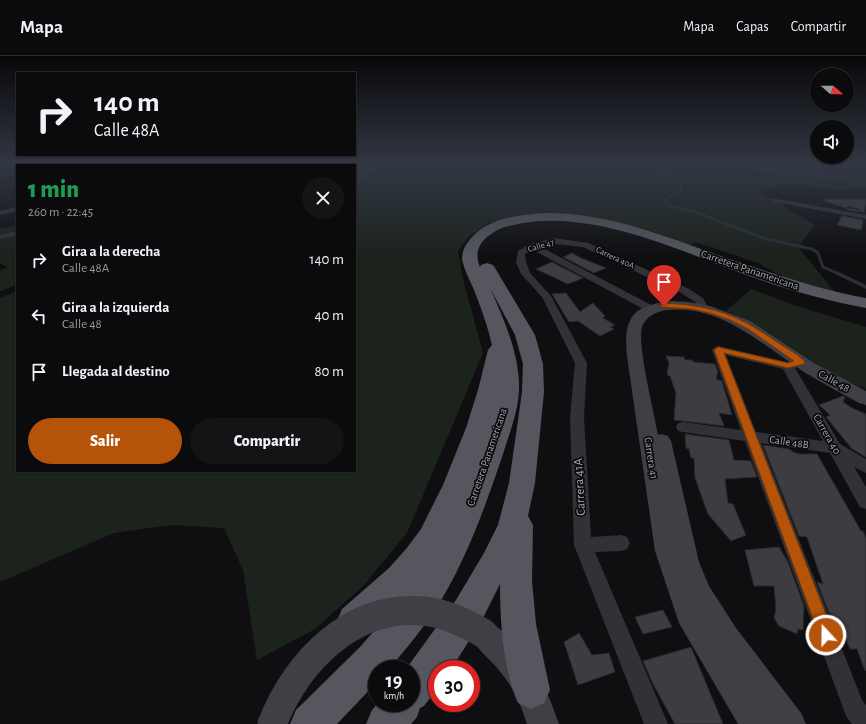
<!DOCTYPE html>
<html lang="es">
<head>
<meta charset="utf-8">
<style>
	:root { --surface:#0b0b0d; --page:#141416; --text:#f1f3f6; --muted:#9a9b9d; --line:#2b2b2e; --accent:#b45309 }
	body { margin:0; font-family:"Alegreya Sans",sans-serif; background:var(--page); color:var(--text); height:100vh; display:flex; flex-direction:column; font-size:15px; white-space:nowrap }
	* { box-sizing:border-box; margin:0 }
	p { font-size:13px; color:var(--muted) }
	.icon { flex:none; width:22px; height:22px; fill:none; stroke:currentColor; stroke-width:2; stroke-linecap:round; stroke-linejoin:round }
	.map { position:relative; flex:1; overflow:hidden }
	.sheet { position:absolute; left:16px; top:108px; width:340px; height:308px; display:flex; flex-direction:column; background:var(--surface); border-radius:0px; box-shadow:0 1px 3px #0004,0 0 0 1px var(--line) }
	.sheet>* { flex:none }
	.guide { position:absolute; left:16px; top:16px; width:340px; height:84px; border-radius:0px; box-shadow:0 1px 3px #0004,0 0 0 1px var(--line); background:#0b0b0d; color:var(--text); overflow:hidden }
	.needle { width:26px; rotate:110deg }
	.controls { position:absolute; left:810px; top:12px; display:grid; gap:8px }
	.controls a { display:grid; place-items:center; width:44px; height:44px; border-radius:50%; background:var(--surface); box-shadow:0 1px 3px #0004,0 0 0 1px var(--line); font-size:20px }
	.speed { position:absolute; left:368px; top:604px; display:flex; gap:8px; font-size:20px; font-weight:700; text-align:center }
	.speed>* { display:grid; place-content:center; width:52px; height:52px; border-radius:50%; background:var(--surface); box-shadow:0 1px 3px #0004,0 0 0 1px var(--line); line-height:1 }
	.speed small { font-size:10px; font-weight:400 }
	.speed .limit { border:6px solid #d22; background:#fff; color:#111 }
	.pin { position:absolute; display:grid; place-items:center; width:34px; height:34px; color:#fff; margin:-41px -17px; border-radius:50% 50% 50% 0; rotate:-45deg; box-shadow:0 0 4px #0007 }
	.pin .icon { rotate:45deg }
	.me { position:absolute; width:44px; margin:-22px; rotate:339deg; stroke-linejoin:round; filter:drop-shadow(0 0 3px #0008) }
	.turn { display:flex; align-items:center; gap:14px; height:84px; padding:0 12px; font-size:18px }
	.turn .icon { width:52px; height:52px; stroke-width:2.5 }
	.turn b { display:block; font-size:28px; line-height:34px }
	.round { display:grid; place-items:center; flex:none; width:42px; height:42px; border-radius:21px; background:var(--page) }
	.head { display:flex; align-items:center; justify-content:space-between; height:68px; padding:0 12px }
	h1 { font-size:24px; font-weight:800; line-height:30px; color:#1e9e55 }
	.cta { display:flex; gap:8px; margin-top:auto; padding:8px 12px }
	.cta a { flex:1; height:46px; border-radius:24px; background:var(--accent); color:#fff; font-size:16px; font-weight:800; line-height:46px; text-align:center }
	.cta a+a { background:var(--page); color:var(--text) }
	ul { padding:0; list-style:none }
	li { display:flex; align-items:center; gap:12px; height:56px; padding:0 12px }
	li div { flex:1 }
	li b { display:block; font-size:15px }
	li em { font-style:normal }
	header { display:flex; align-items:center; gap:24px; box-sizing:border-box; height:56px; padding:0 20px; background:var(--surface); border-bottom:1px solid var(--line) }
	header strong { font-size:19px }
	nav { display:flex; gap:22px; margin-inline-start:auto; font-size:14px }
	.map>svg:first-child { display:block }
</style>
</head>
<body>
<header>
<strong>Mapa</strong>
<nav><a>Mapa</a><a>Capas</a><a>Compartir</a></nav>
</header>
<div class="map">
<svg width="866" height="668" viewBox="0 0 866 668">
	<rect width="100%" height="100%" fill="#0f0f11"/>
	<path fill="#1c231d" d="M259,107H363L359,117L355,119V109H256Z
		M375,107H846L866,111V132L839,134L784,129L760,136L815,169L798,191L835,236L783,221L758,207L696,186L690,189L653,176L599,162L579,159L518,160L489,167L470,179L458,195L464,227L483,297L407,477L364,529L315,573L257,604L243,514L224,472L171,469L114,477L0,526V242L17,235V415H355V127L361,124L377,110Z
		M17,170V229L0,235V214L8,212L0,207V173Z
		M751,233L800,251L866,271V333L837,321L760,271L726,255Z"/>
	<path fill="#282f36" d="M363,107H375L378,111L361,124L355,127V119L359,117Z"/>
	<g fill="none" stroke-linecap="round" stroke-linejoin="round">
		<path stroke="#282f36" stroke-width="2.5" d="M646,107L681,127V135L665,143L664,147C675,154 686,152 698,157
			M705,107L866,125"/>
		<path stroke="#282f36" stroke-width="3" d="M695,156L766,183L812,193L818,197L823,211L839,218"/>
		<path stroke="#282f36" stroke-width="3.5" d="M837,217L866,231"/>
	</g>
	<path fill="#3c3c41" stroke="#2a292d" d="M826,143H866L864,157L860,156L861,155L859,153L848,150L846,152L825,145Z
		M842,160L863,164L861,174L837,169Z
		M572,197L581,202L606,212L594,217L563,201Z
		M552,206L583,222L568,228L536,213Z
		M566,237L580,256L593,247L605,260L603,262L615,269L610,271L614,273L600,280L578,265L569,266L552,238Z
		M666,300L684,301L685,304H692L693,306L715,308L718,316L716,323L722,325L732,359L719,357L724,370L674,364L676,337L670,320L667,319L669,307Z
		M843,340L845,341L843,346L852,352L866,358V401L852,393L826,361L830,359L819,349Z
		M685,378L729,384L734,404L751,405L757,421L725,423L728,447L733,448L746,479L731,485L708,458L695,422L694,402H691L689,393L686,392Z
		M763,389L789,393L793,396L799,398H817L861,475H863L866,482V614L865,615L857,593H850L846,583L840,585L817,526L823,528L807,481L799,480Z
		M779,491L788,506L804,550L803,574L798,573L797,578L779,570L774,562L776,554L774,530H754L745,494Z
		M663,554L672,571L643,578L635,561Z
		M579,577L592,599L609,597L615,616L578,629L564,586Z
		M691,591L723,668H675L653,628L643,605Z"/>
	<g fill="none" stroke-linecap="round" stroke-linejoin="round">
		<path fill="#313136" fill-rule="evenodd" d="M0,107H4L0,112Z
			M848,152L859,154L860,155L858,156L847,154V152Z"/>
		<path fill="#313136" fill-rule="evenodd" d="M100,107H106V109H100Z
			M123,107H140L135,109H117Z
			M153,107H159V109H153Z
			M183,107H190L191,108L178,109Z
			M232,107H239L237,109H229Z
			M252,107H259L257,109H250Z
			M772,142L866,159V163L775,146H772Z
			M17,151V155L0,159V155Z
			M17,175V179L0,183V179Z
			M555,182L588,187L689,233L703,242L709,253L704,256L700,255L695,246L681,237L583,191L555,188L541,191L655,251L656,253L655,255H647L533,194L525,198L526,206L530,217L551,240L587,307L584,361L591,481L621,479L627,481L630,487L627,493L621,495L595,496L668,668H644L574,489L570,361L575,307L542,241L521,218L516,206L518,195L530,188Z
			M718,290L787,306L796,303L800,304L802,307L800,310L795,312L840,388L866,403V417L854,411L866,431V453L860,451L830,397L761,387L862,644L866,649V668H852L846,660L745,385L683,376L678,375L676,371L678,367L683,366L741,374L712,294L714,292ZM726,299L783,313L823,385L756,376Z"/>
		<path fill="#3f4046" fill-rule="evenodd" d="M672,245L688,246L710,250L750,265L816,308L866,335V349L859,347C841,337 822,327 804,316C761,288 721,248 666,254C656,256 645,261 642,271C637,290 654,355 658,379L661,378L668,380L671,385L699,506L709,530L736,572L801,657L806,668H738L679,567L655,495L627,300C623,261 633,249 672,245Z
			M483,563C494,567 502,574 510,583C536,609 547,634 559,668H527C520,646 513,631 498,613C488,601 475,592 469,577L473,567Z"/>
		<path fill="#55565e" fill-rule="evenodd" d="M545,157C608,156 670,182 729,203C774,218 819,233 866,242V252C834,246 803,238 772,228C696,203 604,154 523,167C512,169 500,171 491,178C479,186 474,197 480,211L481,209L487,207L493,209L495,212L535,279L543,308L544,336L535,427L528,460L533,469L532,525L536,568L550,634L544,647L531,653L518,647C503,613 500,566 500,528L480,568L451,613H437V633L424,650L420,652L417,661L411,668H366L372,654L378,647H411V613H406L456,544L484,497L498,469L509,427L522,336L523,308L515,279L490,232C503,261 518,295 519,327C520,352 510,375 503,398C486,448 468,500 440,546C425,570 407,592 389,613H377V626L337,668H290L296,654L360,591L402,543L366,577L354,582L342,577L337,565L342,553L389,512L406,493L421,473L443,429L466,372L478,334L488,294L492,289C488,271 481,252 474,234C470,224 464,214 462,203C462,197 464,191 468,186C485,162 517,159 545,157Z"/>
		<path stroke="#3f4046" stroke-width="29" d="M272,668C297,606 351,548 424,555C445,557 465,567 483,577"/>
	</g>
	<linearGradient id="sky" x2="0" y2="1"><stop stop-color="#080809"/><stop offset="0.54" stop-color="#313743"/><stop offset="1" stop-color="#313743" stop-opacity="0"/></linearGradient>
	<rect width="866" height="200" fill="url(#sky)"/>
	<path fill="#b45309" stroke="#753606" d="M664,247C716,250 738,259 780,288C788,293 799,299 805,306L804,308L788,312L724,297L834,579L832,584L826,587L821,584L819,579L714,294L718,291L788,307L794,305L748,273L730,264L713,258L692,253L661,251L660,250Z"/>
	<g text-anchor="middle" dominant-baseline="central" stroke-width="3.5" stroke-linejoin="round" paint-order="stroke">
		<g font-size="9" fill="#a1a5b1" stroke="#0b0b0c">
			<text transform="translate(541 190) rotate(-16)">Calle 47</text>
			<text transform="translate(615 202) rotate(25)">Carrera 40A</text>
		</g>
		<g font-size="11" fill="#a1a5b1" stroke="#0b0b0c">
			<text transform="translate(750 214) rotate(19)">Carretera Panamericana</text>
			<text transform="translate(834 325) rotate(29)">Calle 48</text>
			<text transform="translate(827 378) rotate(60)">Carrera 40</text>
			<text transform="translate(789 386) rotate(8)">Calle 48B</text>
			<text transform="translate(487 401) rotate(-71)">Carretera Panamericana</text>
			<text transform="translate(651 402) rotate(81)">Carrera 41</text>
		</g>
		<g font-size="13" fill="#a1a5b1" stroke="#0b0b0c">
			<text transform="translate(580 431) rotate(-93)">Carrera 41A</text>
		</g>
	</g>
</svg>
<div class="controls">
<a><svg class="needle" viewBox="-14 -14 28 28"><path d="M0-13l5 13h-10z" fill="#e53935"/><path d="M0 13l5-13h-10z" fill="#9a9b9d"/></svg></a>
<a><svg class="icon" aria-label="sound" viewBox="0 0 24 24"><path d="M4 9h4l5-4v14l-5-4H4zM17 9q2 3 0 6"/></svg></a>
</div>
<div class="speed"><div>19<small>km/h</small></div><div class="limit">30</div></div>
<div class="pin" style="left:664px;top:250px;background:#d93025"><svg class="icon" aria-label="arrive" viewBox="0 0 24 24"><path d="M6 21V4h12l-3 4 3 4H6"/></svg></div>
<svg class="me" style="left:826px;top:579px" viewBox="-20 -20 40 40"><circle r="17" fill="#b45309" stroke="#fff" stroke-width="3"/><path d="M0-11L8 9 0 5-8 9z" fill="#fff"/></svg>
<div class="guide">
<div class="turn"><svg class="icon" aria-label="right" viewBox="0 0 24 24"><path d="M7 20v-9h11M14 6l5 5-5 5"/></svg><div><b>140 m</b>Calle 48A</div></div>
</div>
<section class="sheet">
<div class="head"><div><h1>1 min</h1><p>260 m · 22:45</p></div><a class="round"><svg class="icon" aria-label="close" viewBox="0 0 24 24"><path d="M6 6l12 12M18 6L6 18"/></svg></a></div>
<ul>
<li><svg class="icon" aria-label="right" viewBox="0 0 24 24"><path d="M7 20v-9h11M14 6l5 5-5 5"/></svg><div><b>Gira a la derecha</b><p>Calle 48A</p></div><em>140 m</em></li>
<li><svg class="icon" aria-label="left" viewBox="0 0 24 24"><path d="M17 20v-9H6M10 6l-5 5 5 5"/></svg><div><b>Gira a la izquierda</b><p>Calle 48</p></div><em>40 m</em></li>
<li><svg class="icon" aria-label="arrive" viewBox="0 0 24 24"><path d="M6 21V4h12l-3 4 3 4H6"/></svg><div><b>Llegada al destino</b></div><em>80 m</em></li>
</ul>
<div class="cta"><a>Salir</a><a>Compartir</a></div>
</section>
</div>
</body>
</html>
